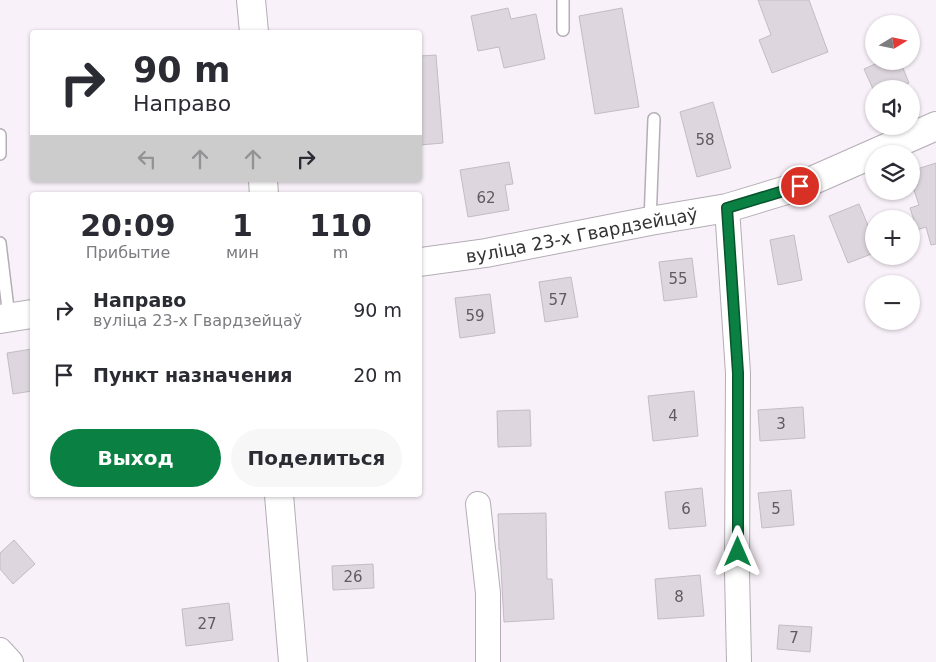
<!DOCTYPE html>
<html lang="ru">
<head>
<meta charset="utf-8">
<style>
	:root { --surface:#fff; --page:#f7f7f7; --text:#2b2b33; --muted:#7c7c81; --accent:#0b8043 }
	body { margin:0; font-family:"DejaVu Sans",sans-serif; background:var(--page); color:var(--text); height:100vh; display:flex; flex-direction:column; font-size:19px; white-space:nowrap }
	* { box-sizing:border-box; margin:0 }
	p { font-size:16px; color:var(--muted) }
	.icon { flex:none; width:28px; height:28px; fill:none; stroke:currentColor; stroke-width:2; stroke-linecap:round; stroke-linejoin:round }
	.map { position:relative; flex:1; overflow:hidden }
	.details { position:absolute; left:30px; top:192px; width:392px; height:305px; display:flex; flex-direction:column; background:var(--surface); border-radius:5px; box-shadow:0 1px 4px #0004 }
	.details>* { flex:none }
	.hud { position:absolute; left:30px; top:30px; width:392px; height:152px; border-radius:5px; box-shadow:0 1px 4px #0004; background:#fff; color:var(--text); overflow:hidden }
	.needle { width:32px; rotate:80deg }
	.buttons { position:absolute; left:865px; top:15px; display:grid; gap:10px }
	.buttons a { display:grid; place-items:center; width:55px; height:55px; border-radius:50%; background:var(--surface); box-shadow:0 1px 4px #0004; font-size:25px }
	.pin { position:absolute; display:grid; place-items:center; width:42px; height:42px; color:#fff; margin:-21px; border:2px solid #fff; border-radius:50%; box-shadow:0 1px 5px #0007 }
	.me { position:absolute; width:55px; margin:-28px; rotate:0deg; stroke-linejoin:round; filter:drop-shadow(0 0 4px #0008) }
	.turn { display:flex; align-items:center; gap:18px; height:105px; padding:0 20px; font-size:22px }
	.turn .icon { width:65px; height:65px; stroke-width:2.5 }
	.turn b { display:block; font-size:35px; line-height:42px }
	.lanes { display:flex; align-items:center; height:48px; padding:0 20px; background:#0003; justify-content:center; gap:25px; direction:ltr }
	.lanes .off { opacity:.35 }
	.eta { display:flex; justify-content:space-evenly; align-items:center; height:85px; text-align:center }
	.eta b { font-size:30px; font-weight:800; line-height:35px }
	.cta { display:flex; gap:10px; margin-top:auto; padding:10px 20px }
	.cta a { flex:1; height:58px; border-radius:30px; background:var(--accent); color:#fff; font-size:20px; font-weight:800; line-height:58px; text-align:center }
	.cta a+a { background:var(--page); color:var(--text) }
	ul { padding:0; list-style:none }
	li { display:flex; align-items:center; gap:15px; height:65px; padding:0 20px }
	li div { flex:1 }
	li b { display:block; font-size:19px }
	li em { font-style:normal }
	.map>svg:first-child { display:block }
</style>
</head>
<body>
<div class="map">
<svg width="936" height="662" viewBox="0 0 936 662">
	<rect width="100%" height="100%" fill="#f9f1f9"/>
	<path fill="#ded6de" stroke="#c3bcc4" d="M758,0H809L828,52L772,73L759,40L771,35Z
		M508,8L511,19L536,14L545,59L504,68L499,47L478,51L471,16Z
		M622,8L639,107L595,114L579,16Z
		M436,55L443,143L420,145V56Z
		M882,61H900L909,83L897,89H873L864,69Z
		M713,102L731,168L697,177L680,112Z
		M509,162L513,184L505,185L509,210L468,217L460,170Z
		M936,163V244L931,245L926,227L917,230L910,208L919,205L911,181V171Z
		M859,204L874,240V253L848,263L829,216Z
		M794,235L802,280L778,285L770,240Z
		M692,258L697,297L664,301L659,262Z
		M571,277L578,317L545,322L539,282Z
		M490,294L495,333L460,338L455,298Z
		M32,349V391L13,394L7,353Z
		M694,391L698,436L653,441L648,396Z
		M803,407L805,438L760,441L758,410Z
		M530,410L531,446L498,447L497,411Z
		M702,488L706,526L669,529L665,492Z
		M791,490L794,525L762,528L758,493Z
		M546,513L547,579H552L554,619L504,622L500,550H499L498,514Z
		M14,540L35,564L13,584L0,569V553Z
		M373,564L374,588L333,590L332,566Z
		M700,575L704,616L658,619L655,579Z
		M229,603L233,640L186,646L182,609Z
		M779,625L812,627L810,652L777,649Z"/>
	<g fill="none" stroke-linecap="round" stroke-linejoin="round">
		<defs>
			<path id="service" d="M563,30V0
				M0,135V154
				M650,221L654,119
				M0,243L9,317"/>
			<path id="minor" d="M727,208L738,373L737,572L739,662
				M478,504L488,593V662
				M0,650L11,662"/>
			<g id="tertiary">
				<path id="s1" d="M420,262L486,253L650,221L727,208L800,186L936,126"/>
				<path d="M0,319L32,314"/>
			</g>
			<path id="secondary" d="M251,0L254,32
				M263,180L264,195
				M279,495L293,662"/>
		</defs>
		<use href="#service" stroke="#b4adb5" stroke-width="14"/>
		<use href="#minor" stroke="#b4adb5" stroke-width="26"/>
		<use href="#tertiary" stroke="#b4adb5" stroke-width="30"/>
		<use href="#secondary" stroke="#b4adb5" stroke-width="30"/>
		<use href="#service" stroke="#fff" stroke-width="11"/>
		<use href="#minor" stroke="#fff" stroke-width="24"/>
		<use href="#tertiary" stroke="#fff" stroke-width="28"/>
		<use href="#secondary" stroke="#fff" stroke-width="28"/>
	</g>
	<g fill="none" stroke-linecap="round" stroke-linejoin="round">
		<defs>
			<path id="route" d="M738,552V373L727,208L800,186"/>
		</defs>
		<use href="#route" stroke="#07532c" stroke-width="12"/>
		<use href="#route" stroke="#0b8043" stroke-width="9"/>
	</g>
	<g text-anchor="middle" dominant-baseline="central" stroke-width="4" stroke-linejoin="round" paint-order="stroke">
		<g font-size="15" fill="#5f5b5f">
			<text x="705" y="140">58</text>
			<text x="486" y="198">62</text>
			<text x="678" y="279">55</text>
			<text x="558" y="300">57</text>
			<text x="475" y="316">59</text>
			<text x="673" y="416">4</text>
			<text x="781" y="424">3</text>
			<text x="686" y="509">6</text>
			<text x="776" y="509">5</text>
			<text x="353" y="577">26</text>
			<text x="679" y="597">8</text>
			<text x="207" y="624">27</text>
			<text x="794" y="638">7</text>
		</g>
		<g font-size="18" fill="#353235" stroke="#fff">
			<text stroke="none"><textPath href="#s1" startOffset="164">вуліца 23-х Гвардзейцаў</textPath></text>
		</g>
	</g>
</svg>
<div class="buttons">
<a><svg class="needle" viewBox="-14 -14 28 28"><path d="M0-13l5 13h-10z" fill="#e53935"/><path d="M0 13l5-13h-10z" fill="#7c7c81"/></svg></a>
<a><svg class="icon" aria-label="sound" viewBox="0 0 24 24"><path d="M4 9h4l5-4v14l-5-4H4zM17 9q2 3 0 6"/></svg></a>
<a><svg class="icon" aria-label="layers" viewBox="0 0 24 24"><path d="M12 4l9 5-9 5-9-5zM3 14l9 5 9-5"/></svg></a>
<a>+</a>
<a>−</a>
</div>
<div class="pin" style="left:800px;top:186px;background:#d93025"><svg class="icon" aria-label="arrive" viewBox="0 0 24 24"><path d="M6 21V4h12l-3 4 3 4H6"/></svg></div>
<svg class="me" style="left:738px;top:552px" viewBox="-20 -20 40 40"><path d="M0-17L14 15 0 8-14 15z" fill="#0b8043" stroke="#fff" stroke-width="4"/></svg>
<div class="hud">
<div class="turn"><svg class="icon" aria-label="right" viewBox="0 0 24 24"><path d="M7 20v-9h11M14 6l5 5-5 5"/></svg><div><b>90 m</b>Направо</div></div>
<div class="lanes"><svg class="icon off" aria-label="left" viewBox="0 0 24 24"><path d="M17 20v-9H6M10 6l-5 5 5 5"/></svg><svg class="icon off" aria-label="ahead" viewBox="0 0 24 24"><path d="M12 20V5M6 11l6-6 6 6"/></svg><svg class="icon off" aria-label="ahead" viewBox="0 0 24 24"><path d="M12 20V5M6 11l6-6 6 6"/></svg><svg class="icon" aria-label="right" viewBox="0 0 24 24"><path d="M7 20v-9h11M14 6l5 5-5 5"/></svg></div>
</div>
<section class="details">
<div class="eta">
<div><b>20:09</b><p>Прибытие</p></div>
<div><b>1</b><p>мин</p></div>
<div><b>110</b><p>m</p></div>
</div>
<ul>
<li><svg class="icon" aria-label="right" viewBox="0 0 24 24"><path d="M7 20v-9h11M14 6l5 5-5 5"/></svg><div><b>Направо</b><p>вуліца 23-х Гвардзейцаў</p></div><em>90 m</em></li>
<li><svg class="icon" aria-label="arrive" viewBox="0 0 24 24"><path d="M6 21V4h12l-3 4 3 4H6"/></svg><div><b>Пункт назначения</b></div><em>20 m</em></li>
</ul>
<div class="cta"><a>Выход</a><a>Поделиться</a></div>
</section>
</div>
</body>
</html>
